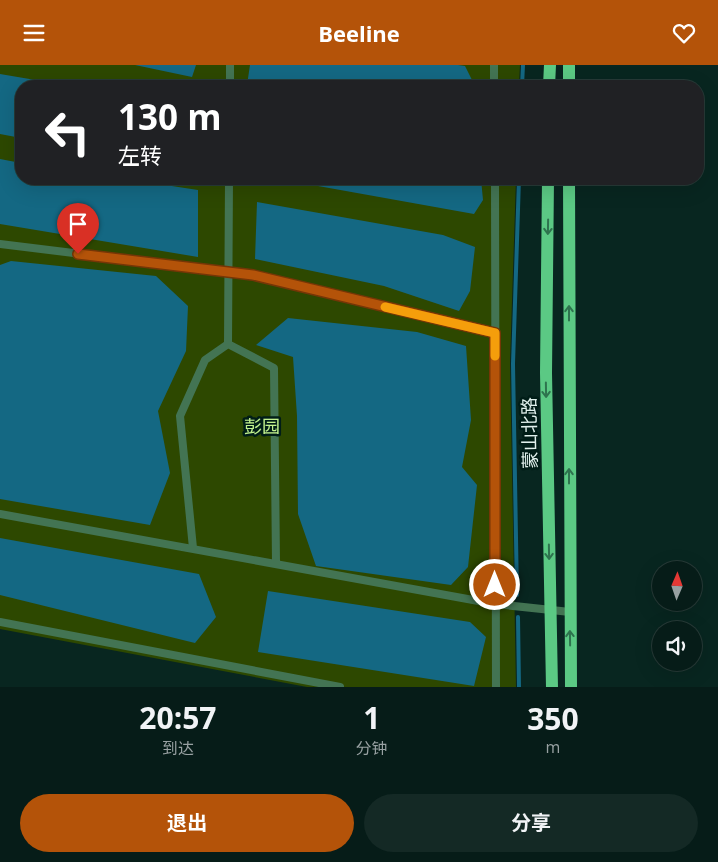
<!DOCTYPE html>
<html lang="zh">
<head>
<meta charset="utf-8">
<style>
	:root { --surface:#061c18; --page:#142925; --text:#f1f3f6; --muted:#98a1a2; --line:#273a37; --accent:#b45309 }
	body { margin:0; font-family:"Open Sans","Noto Sans SC",sans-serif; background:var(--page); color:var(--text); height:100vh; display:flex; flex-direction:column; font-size:19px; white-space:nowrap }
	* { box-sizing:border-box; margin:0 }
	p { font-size:16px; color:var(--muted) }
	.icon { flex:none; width:28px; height:28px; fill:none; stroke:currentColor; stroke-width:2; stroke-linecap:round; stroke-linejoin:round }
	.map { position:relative; height:622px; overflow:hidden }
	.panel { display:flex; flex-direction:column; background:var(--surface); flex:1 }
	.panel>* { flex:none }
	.top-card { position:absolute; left:15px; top:15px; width:689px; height:105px; border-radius:20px; box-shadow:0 5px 20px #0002,0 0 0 1px var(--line); background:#202124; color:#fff; overflow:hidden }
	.needle { width:32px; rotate:2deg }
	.tools { position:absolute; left:652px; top:496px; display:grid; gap:10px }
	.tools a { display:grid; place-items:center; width:50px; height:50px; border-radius:50%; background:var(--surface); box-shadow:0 5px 20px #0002,0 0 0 1px var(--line); font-size:25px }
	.pin { position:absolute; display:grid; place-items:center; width:42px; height:42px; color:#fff; margin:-51px -21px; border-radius:50% 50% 50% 0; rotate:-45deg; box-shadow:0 0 5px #0007 }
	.pin .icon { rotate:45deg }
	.me { position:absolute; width:55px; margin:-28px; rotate:0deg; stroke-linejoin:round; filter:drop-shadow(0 0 4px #0008) }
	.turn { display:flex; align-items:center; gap:18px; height:105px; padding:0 20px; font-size:22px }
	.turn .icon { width:65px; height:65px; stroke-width:2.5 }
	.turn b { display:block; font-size:35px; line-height:42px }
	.eta { display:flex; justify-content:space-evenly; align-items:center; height:85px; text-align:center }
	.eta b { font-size:30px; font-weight:700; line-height:35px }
	.cta { display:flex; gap:10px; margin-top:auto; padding:10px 20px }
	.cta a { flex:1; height:58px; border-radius:30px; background:var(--accent); color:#fff; font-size:20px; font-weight:700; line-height:58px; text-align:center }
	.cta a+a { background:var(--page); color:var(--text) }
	header { display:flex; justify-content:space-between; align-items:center; height:65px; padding:0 20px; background:var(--accent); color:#fff; font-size:22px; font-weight:700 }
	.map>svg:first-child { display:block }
</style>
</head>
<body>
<header><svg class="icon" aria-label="menu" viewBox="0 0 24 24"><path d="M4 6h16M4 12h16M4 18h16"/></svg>Beeline<svg class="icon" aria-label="heart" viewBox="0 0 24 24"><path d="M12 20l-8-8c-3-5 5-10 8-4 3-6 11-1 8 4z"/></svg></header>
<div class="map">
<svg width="718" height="622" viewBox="0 0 718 622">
	<rect width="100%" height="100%" fill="#082620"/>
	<path fill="#2d4800" d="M0,0H520L519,21H21V114H516L510,298L516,622H307L0,564Z"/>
	<path fill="#146883" d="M135,0H196L192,12Z
		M250,0H458L465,1L475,21H252L247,20Z
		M0,9L71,21H21V73L0,69Z
		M0,94L21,98V114H126L198,125V192L0,159Z
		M279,114H481L483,135L474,149Z
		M257,137L443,170L475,182L470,226L459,246L384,221L255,194Z
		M11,196L156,211L188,241L186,286L158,346L170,408L150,460L0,434V200Z
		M288,253L417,267L466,281L471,355L462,402L477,420L468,502L451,520L316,501L298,449L297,351L293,292L256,280Z
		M0,473L199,509L216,552L195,578L0,530Z
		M268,526L470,557L486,572L474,621L258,587Z"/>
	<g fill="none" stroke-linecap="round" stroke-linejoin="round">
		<path stroke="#146883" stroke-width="4" d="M522,21L523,0
			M517,530L513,299L519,114
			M518,552L519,622"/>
		<path stroke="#437453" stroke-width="8" d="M494,0V21
			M230,21V0
			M495,114L496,622
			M0,179L253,210L495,268
			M228,279L274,303L276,498
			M0,449L495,539L570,547
			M193,483L180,351L205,295L228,279L229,114
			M0,557L340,622"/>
		<path stroke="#5bc984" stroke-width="12" d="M569,0V21
			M549,21L550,0
			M548,114L546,308L552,622
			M569,114L571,622"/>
	</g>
	<defs><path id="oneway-shaft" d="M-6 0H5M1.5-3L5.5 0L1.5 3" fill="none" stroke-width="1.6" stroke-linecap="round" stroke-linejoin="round" transform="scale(1.25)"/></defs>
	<g stroke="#2e734e">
		<use href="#oneway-shaft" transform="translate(548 162) rotate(91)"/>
		<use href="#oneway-shaft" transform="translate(569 248) rotate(-90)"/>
		<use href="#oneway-shaft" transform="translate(546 325) rotate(89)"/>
		<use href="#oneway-shaft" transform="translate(569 411) rotate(-90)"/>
		<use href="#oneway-shaft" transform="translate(549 487) rotate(89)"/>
		<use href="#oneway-shaft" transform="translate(570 573) rotate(-91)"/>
	</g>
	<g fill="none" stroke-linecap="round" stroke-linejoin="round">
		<defs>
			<path id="route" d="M78,189L253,210L495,268V520"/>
		</defs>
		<use href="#route" stroke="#753606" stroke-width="12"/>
		<use href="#route" stroke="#b45309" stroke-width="9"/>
		<path stroke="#f59e0b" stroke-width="9" d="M385,242L495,268V291"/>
	</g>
	<g text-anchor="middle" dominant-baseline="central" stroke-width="5" stroke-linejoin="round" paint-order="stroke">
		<g font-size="18" fill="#c2f28e" stroke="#001d17">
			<text x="262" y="361">彭园</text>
		</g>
		<g font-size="18" fill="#e1f1ed" stroke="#001d17">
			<text transform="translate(529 368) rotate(-91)">蒙山北路</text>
		</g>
	</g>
</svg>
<div class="tools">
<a><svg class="needle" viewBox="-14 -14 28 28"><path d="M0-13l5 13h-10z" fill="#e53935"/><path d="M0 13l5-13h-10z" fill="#98a1a2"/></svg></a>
<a><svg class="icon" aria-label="sound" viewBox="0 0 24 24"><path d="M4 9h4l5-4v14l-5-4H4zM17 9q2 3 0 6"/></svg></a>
</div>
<div class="pin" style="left:78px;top:189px;background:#d93025"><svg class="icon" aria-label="arrive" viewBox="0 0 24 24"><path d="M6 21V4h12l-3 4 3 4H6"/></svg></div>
<svg class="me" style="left:495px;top:520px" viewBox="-20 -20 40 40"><circle r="17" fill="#b45309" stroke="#fff" stroke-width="3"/><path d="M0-11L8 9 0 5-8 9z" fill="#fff"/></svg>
<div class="top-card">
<div class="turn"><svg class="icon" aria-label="left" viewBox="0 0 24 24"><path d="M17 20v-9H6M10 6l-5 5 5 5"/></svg><div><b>130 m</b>左转</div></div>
</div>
</div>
<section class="panel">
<div class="eta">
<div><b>20:57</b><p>到达</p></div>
<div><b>1</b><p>分钟</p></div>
<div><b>350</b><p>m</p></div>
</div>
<div class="cta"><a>退出</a><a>分享</a></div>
</section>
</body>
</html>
